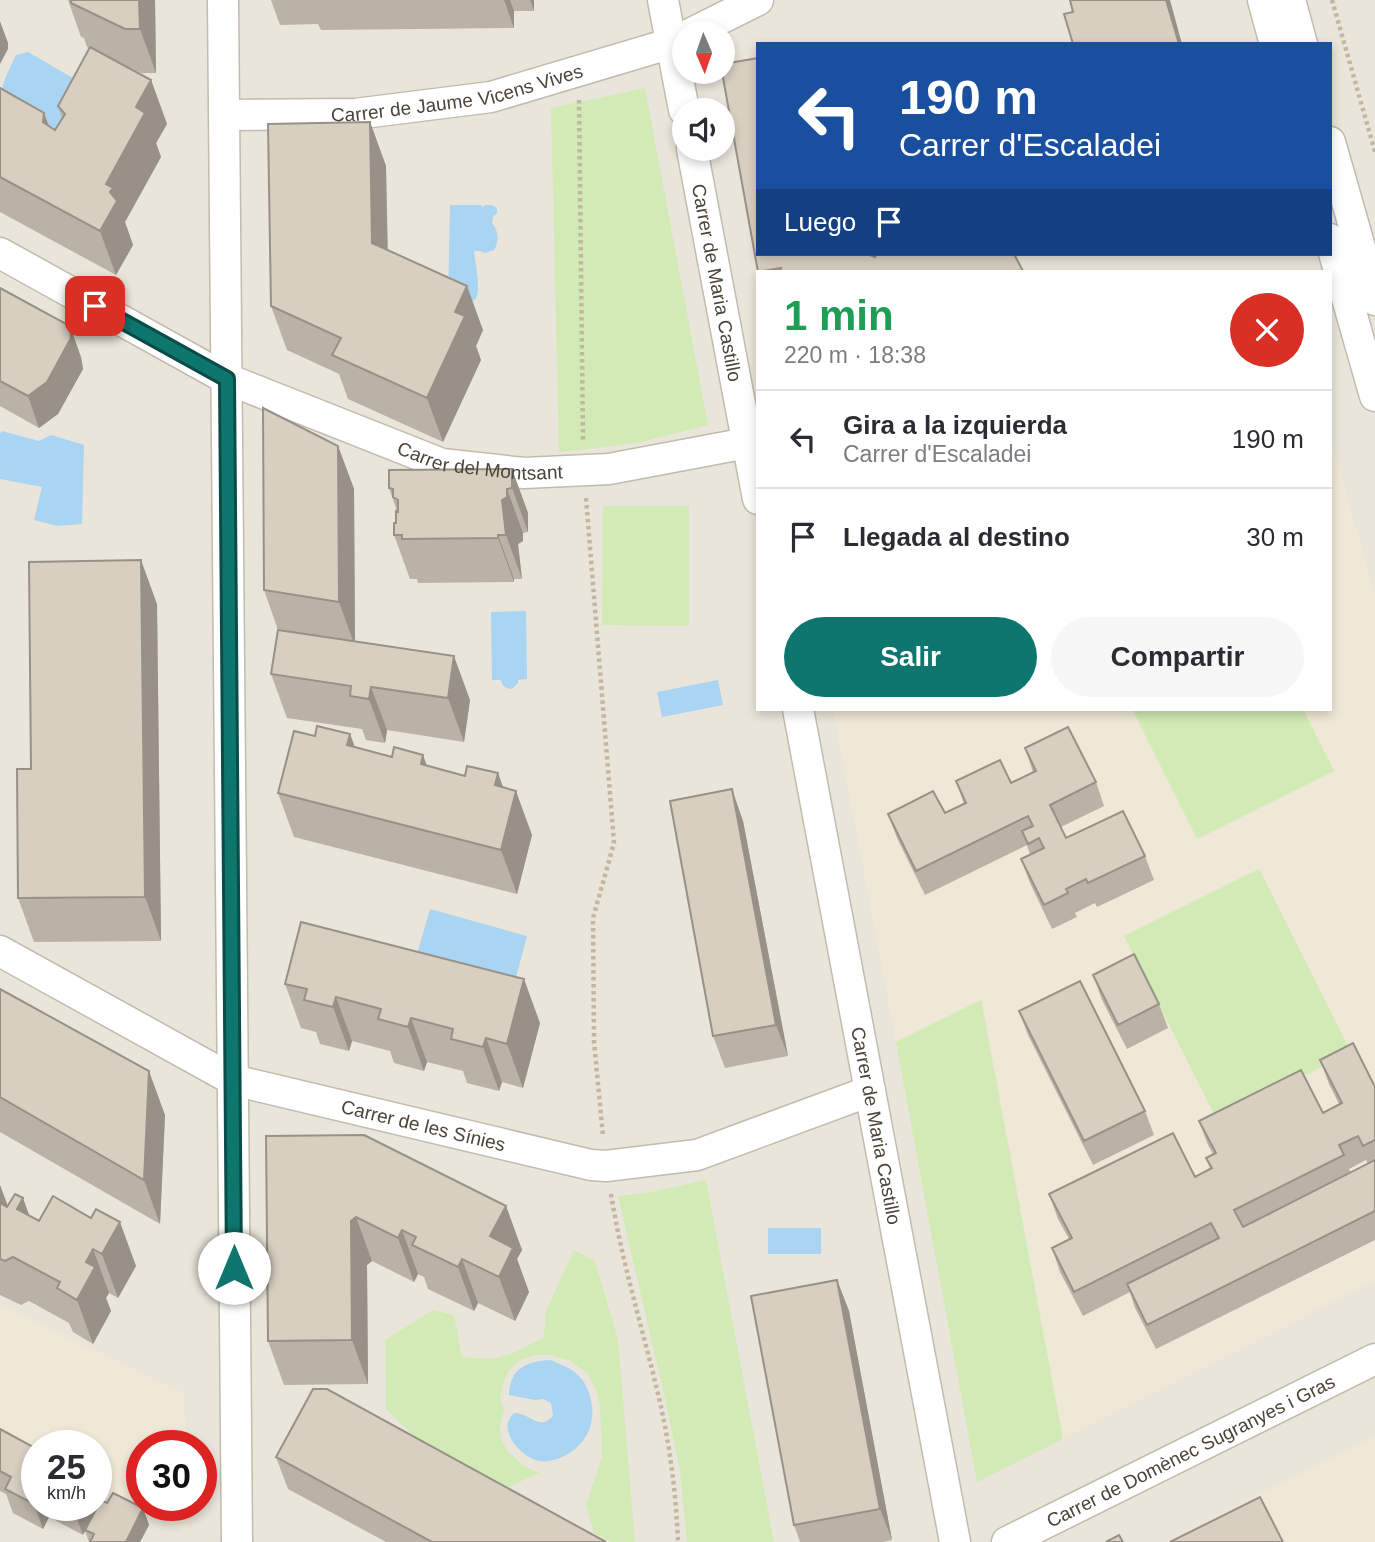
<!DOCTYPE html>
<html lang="es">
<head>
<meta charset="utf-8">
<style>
	:root { --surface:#fff; --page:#f7f7f7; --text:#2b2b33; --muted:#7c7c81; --line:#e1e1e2; --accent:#0f766e }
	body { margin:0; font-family:Arial,sans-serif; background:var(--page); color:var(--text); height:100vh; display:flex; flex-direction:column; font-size:26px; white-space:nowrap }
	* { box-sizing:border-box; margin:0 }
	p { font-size:23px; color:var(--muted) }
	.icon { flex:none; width:38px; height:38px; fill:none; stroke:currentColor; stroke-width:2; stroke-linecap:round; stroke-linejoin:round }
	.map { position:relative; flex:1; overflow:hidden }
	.drawer { position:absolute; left:756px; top:270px; width:576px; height:441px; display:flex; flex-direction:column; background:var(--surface); border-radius:0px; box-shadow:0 4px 10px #0003 }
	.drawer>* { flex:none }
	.top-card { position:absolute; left:756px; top:42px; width:576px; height:214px; border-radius:0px; box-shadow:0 4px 10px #0003; background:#1a4fa0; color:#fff; overflow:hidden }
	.needle { width:46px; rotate:178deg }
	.controls { position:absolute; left:672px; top:21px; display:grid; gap:14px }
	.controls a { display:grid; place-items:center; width:63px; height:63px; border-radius:50%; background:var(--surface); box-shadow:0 4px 10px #0003; font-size:35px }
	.speed { position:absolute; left:21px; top:1430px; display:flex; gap:14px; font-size:35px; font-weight:700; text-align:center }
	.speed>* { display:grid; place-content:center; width:91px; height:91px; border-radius:50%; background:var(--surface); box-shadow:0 4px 10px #0003; line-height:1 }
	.speed small { font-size:18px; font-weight:400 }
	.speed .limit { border:10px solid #d22; background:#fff; color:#111 }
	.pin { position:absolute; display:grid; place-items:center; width:60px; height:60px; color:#fff; margin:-30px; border-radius:14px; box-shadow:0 4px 10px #0006 }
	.me { position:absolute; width:77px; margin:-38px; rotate:0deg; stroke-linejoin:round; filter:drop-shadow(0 0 5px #0008) }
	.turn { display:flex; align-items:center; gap:24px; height:147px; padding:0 28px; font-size:32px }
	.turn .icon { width:91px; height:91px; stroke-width:2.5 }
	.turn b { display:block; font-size:49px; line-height:60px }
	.then { display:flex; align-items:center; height:66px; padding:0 28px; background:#0003; gap:14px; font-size:26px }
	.round { display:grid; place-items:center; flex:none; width:74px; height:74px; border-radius:37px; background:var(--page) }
	.overview { display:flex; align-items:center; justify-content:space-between; height:119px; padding:0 28px }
	h1 { font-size:42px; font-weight:800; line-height:52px; color:#1e9e55 }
	.button { display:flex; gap:14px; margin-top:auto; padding:14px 28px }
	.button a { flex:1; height:80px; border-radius:42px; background:var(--accent); color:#fff; font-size:28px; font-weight:800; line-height:80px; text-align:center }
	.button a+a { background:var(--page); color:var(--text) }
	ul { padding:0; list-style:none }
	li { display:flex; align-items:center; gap:21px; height:98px; padding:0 28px; border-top:2px solid var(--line) }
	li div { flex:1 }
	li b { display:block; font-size:26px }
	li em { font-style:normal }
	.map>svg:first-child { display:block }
</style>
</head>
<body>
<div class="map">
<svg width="1375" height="1542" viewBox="0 0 1375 1542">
	<rect width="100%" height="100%" fill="#f6f3ec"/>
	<path fill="#eae5da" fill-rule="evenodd" d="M0,0H1375V1542H0ZM684,33H723V72H684ZM758,44H1330V254H758ZM684,110H723V149H684ZM758,271H1330V709H758ZM37,1446H96V1505H37ZM142,1446H201V1505H142Z"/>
	<path fill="#efe8d6" d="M1330,436L1375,595V1281L1063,1439L982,1000L896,1042L833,709H1330Z
		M0,1305L184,1393L186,1445L142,1446V1505H188L189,1533L96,1487V1446H37V1458L0,1440Z
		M1375,1436V1542H1165Z"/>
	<path fill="#d2eab5" d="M645,88L708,425L638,443L559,452L551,108Z
		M603,506H689V626L602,625Z
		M1132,709H1303L1334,771L1197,839Z
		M1259,869L1351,1052L1217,1120L1124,936Z
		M981,1000L1063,1439L977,1482L896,1042Z
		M706,1180L774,1542H687L680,1471L666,1403L618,1196L646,1193Z
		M574,1250L595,1261L618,1339L635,1542H611L594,1533L586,1505L602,1457L600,1406L596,1390L588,1374L569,1360L549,1355H536L520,1360L509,1371L503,1383L500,1398L504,1409L500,1425L501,1439L509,1453L523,1465L539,1473L500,1491L434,1455L386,1409L385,1340L433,1310L454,1315L462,1357L492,1359L511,1354L543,1338L545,1328V1313Z"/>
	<path fill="#a9d4f2" d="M28,52L83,84L58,130L2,99C0,85 10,68 16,55Z
		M450,205H481L483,207L485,205H491L497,208V213L493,217L492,223C499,231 499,242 494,250L485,253L480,251H474C475,261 481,289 476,298C474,301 471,302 467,304L448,297Z
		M2,431L39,441L51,435L84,445L82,524L57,526L34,520L42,487L0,479V434Z
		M526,611L527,679L518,680V683L512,689L506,688L502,684L501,680H492L491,612Z
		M718,680L723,705L662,717L657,692Z
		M430,909L527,936L514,985L416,957Z
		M768,1228H821V1254H768Z
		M551,1360C561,1365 572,1368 579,1376C586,1383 589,1392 591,1400C593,1409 593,1419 590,1427C584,1447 560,1464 539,1461C529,1459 518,1450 513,1442C506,1431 505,1422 514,1413C530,1412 538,1432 553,1416L551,1403L543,1399L535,1400L509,1395C510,1368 527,1361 551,1360Z"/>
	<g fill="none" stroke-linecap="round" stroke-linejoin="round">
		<defs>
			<g id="minor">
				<path d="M223,0L237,1542"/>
				<path d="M663,0L684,110"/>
				<path d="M1263,0L1275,44"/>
				<path d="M1290,0L1302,44"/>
				<path d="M692,33L758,0"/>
				<path id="s1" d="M225,115L355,114L491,97L672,43L684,37"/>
				<path d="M1330,142L1375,300"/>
				<path id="s2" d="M692,149L758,499"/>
				<path d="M1330,239L1375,396"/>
				<path id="s3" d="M0,253L227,379L442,464L524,473L609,469L747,443"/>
				<path id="s4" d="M798,709L955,1542"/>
				<path id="s5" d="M0,951L233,1080L591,1165L606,1166L697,1155L870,1091"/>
				<path id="s6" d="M1007,1542L1375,1359"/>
			</g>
		</defs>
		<use href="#minor" stroke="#c2bbae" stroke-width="33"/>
		<path stroke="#c4b79f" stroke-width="4.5" stroke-dasharray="3.5 3.5" stroke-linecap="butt" d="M1332,0L1375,152
			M579,100L583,441
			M586,498L614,843L593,918L594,1042L603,1136
			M611,1194C622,1263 643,1330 659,1398C670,1445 676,1494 678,1542"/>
		<use href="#minor" stroke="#fff" stroke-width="30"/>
	</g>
	<path fill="#bab2a6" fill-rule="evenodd" d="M68,0H155L156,73H141L106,56L151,80L167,124L156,143L161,157L125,222L133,245L116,275L0,212V88L44,113L49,126L55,130L62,118L58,106L89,48L87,47L84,38L81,37Z
		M271,0H538H534V11H514V28L321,30L318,24L280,25Z
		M370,122L386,166L388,250L483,330L476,346L481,360L443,442L348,399L339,374L287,350L271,306Z
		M758,254L875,257L1023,271H764Z
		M0,288L81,357L83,369L58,414L39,428L0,406Z
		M338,446L354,489L355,642L470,700L464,742L387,730L385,743L366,740L362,729L287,718L271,674L278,630L264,590Z
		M512,469L528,513V532L523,533V541L518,544L522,579H514V582L418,583L417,579H410L394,535L397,511L389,488Z
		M157,604L161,941L34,942L18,898L31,769Z
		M350,734L355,747L465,776L498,773L503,787L532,835L517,894L294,837L278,793L315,736Z
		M1025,748L1096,782L1104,806L1061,827L1066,838L1145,856L1154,880L1097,907L1095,903L1075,913L1077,917L1052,929L1030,883L1021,859L1030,855L1027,845L925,895L897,838L888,814L945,813L964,804L956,781L1011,783L1033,772Z
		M743,821L788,1056L725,1068L713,1036Z
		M1093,975L1159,1004L1168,1028L1127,1049L1102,1000Z
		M285,984L540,1023L523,1088L502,1082L499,1091L467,1083L463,1071L427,1062L424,1071L394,1063L390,1051L352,1041L349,1051L320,1044L316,1032L301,1028Z
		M0,989L165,1115L160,1224L0,1132Z
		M1019,1011L1145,1111L1154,1135L1093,1165L1028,1035Z
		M1320,1060L1375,1087V1240L1156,1349L1135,1308L1130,1292L1083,1316L1060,1272L1052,1248L1069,1239L1058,1219L1049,1194L1195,1177L1210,1169L1206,1158L1213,1154L1208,1145L1199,1121L1323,1113L1339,1104L1329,1084ZM1366,1160L1368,1164L1351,1173L1349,1169Z
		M266,1136L506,1206L522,1250L517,1259L529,1292L515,1321L478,1303L474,1311L428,1289L424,1277L418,1274L414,1282L372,1261L367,1265L368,1384L284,1385L268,1341Z
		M0,1185L8,1206L136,1266L118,1298L109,1293L106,1298L111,1311L93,1344L73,1332L69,1323L29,1301L21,1305L0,1295Z
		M837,1280L849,1311L892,1540L883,1542H800L794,1525Z
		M0,1429L37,1505H96V1491L100,1501L143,1508L149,1525L140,1542H89L85,1531L83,1535L49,1517L43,1529L13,1513L6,1494L0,1491Z
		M276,1457L606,1542H386L288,1489Z"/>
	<path fill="#979187" d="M139,0H155L156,73L140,29Z
		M504,0H510L514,11V28Z
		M530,0H534V11Z
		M1166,0H1170L1182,44H1179Z
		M0,21L8,43V49L0,64Z
		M151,80L167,124L156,143L161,157L125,222L133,245L116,275L100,231L106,184L136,107Z
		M44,113L60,157L43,122Z
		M370,122L386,166L388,287L372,243Z
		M467,286L483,330L476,346L481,360L443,442L427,398L455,312Z
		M70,326L81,357L83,369L58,414L39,428L28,396Z
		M338,446L354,489L355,646L339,602Z
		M512,469L528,513V532L512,488Z
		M507,489L523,533V541L518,544L522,579L506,535L502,500Z
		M498,535L514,579V582L498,538Z
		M141,560L157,604L161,941L145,897Z
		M454,656L470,700L464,742L448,698Z
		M371,687L387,730L385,743L369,699Z
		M350,734L366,778L347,745Z
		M423,755L439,799L421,764Z
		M498,773L511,810L516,791L532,835L517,894L501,850L495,785Z
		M732,789L743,821L788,1056L776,1025Z
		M524,979L540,1023L523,1088L507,1044Z
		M336,997L352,1041L349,1051L333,1007Z
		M411,1018L427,1062L424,1071L408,1027Z
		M486,1038L502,1082L499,1091L483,1047Z
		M149,1071L165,1115L160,1224L144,1180Z
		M0,1185L12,1218L0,1239Z
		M23,1198L39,1242L17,1209Z
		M506,1206L522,1250L517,1259L529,1292L515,1321L499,1277L490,1236Z
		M356,1217L372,1261L367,1265L368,1384L352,1340L351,1221Z
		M120,1222L136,1266L118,1298L102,1254Z
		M402,1230L418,1274L414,1282L398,1238Z
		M93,1249L109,1293L106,1298L111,1311L93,1344L77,1300L86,1262Z
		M462,1259L478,1303L474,1311L458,1267Z
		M837,1280L849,1311L892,1540L880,1509Z
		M96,1491L100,1502L83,1535L74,1511L77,1505H96Z
		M37,1499V1505H44L49,1517L43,1529L34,1504Z
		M143,1508L149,1525L140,1542H126Z"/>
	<path fill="#d8cfc1" stroke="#979187" stroke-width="2" d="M71,0H139L140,29H125L71,3Z
		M1070,0H1166L1179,44H1073L1064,14L1073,12Z
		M90,47L151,80L136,107L145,113L106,184L113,188L110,192L117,201L100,231L0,177V88L44,113L43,122L55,130L65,114L58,106Z
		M758,58V254H867L875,257L877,254H1014L1023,271H780L781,268L758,272L722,72L723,64Z
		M370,122L372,243L467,286L455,312L465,316L427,398L332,355L341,338L271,306L268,124Z
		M0,288L70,326L71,338L47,382L28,396L0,381Z
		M263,408L338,446L339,602L264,590Z
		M512,469V488L507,489V497L502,500L506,535H498V538L402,539V535H394V523H396V511L398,512V500L393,497V489L389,488V470Z
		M141,560L145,897L18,898L17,769H31L29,562Z
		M278,630L454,656L448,698L371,687L369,699L350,696L351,686L271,674Z
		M317,726L350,734L347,745L392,757L394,747L423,755L421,764L465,776L467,766L498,773L495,785L516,791L501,850L278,793L294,731L315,736Z
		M1068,727L1096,782L1050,805L1066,838L1123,811L1145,856L1088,883L1086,879L1066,889L1068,893L1044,905L1021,859L1044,848L1039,838L1028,844L1022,831L1033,826L1028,816L916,871L888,814L933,791L945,813L966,803L956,781L1000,760L1011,783L1036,771L1025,748Z
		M732,789L776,1025L713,1036L670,801Z
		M301,922L524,979L507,1044L486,1038L483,1047L451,1039L453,1029L411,1018L408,1027L378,1019L381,1009L336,997L333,1007L304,1000L307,989L285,984Z
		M1134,954L1159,1004L1118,1025L1093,975Z
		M1080,981L1145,1111L1084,1141L1019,1011Z
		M0,989L149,1071L144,1180L0,1097Z
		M1353,1043L1375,1087V1140L1363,1146L1358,1136L1339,1145L1344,1155L1234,1210L1243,1227L1375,1160V1211L1147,1325L1127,1284L1219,1238L1211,1223L1074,1292L1052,1248L1072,1238L1049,1194L1173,1133L1195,1177L1212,1168L1206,1158L1216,1153L1199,1121L1301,1070L1323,1113L1342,1103L1320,1060Z
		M364,1135L506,1206L490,1236L513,1248L499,1277L462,1259L458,1267L412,1245L416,1237L402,1230L398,1238L356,1217L351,1221L352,1340L268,1341L266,1136Z
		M15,1194L23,1198L17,1209L39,1221L53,1196L91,1218L96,1209L120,1222L102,1254L93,1249L86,1262L95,1267L77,1300L57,1288L60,1282L13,1257L5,1261L0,1259V1203L7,1207Z
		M837,1280L880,1509L794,1525L751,1296Z
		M313,1389H327L606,1542H432L276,1457Z
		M0,1429L37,1449V1499L34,1504L5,1489L11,1477L0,1471Z
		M113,1493L143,1508L126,1542H90L94,1534L85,1530L101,1500L107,1503Z
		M1260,1497L1283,1542H1170Z
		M63,1505H77L74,1511Z
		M1119,1535L1123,1542H1106Z"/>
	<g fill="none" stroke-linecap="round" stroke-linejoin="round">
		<defs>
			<path id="route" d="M95,306L227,379L234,1268"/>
		</defs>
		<use href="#route" stroke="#0a4d48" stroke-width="18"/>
		<use href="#route" stroke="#0f766e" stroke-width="12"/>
	</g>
	<g text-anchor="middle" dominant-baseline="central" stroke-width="7" stroke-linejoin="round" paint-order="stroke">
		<g font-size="19" fill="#4b4439" stroke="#fff">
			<text stroke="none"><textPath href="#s1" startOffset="234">Carrer de Jaume Vicens Vives</textPath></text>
			<text stroke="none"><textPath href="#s2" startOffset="136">Carrer de Maria Castillo</textPath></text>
			<text stroke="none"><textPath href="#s3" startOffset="528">Carrer del Montsant</textPath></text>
			<text stroke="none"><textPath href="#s5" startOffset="462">Carrer de les Sínies</textPath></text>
			<text stroke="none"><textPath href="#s4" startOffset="424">Carrer de Maria Castillo</textPath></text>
			<text stroke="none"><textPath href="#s6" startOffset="205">Carrer de Domènec Sugranyes i Gras</textPath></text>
		</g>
	</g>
</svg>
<div class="controls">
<a><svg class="needle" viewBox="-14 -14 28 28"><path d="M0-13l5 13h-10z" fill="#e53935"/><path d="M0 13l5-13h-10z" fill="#7c7c81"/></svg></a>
<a><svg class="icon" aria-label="sound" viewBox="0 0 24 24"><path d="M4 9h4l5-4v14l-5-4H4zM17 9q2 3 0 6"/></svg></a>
</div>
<div class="speed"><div>25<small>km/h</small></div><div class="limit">30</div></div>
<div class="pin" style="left:95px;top:306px;background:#d93025"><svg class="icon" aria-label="arrive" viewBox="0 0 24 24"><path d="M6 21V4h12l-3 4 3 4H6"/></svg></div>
<svg class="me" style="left:234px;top:1268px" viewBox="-20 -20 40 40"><circle r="19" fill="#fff"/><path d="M0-13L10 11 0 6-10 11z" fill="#0f766e"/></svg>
<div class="top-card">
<div class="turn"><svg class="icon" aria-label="left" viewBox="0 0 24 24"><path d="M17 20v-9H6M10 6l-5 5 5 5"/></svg><div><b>190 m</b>Carrer d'Escaladei</div></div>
<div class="then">Luego<svg class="icon" aria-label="arrive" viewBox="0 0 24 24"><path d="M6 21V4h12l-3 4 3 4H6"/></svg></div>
</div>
<section class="drawer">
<div class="overview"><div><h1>1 min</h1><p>220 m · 18:38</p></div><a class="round" style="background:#d93025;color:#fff"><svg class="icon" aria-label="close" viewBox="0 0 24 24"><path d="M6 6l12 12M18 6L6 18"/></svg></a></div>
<ul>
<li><svg class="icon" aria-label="left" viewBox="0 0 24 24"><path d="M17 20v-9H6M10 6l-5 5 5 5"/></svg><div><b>Gira a la izquierda</b><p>Carrer d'Escaladei</p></div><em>190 m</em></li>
<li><svg class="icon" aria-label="arrive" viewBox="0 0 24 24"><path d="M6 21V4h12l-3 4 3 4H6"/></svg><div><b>Llegada al destino</b></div><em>30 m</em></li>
</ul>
<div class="button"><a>Salir</a><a>Compartir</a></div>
</section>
</div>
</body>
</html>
